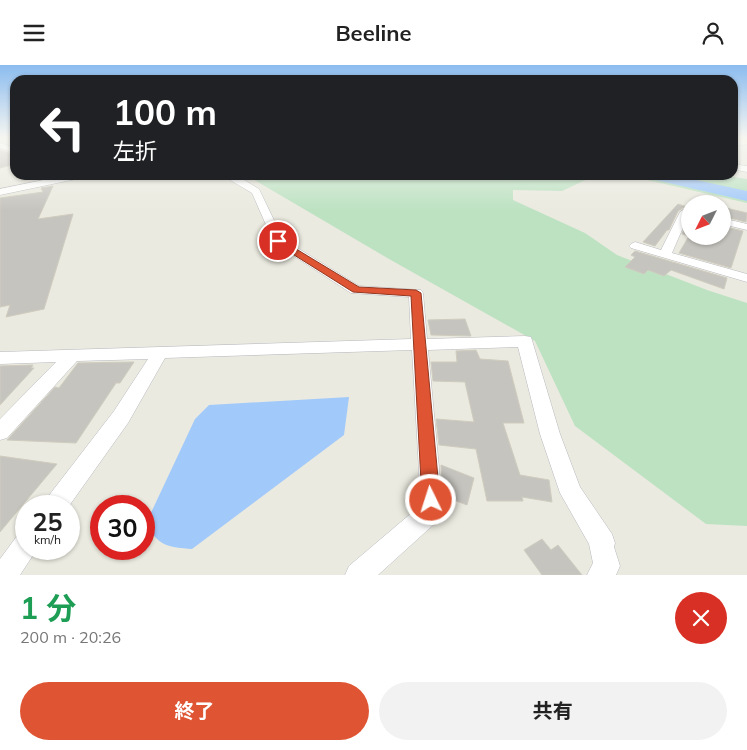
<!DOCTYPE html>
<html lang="ja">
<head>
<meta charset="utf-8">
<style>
	:root { --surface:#fff; --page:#f2f2f2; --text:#222; --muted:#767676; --accent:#df5432 }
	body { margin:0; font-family:Mulish,"Noto Sans JP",sans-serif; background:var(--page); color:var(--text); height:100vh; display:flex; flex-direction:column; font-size:19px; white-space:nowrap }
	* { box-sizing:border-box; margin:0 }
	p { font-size:16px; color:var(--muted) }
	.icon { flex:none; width:28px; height:28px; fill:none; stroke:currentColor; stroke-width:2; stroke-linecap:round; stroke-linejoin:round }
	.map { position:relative; height:510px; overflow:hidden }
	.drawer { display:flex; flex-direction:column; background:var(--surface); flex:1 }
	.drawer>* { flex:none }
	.banner { position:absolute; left:10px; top:10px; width:728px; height:105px; border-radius:15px; box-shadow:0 1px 4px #0004; background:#202124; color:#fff; overflow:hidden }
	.needle { width:32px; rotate:228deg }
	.fabs { position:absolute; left:681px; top:130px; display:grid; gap:10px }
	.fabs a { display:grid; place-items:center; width:50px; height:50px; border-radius:50%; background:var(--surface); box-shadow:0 1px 4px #0004; font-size:25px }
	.speed { position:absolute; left:15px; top:430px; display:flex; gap:10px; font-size:25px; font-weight:700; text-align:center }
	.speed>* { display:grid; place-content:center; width:65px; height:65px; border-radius:50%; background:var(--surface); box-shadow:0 1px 4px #0004; line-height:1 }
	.speed small { font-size:12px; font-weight:400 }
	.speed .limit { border:8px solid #d22; background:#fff; color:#111 }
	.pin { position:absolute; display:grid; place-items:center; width:42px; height:42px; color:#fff; margin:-21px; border:2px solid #fff; border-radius:50%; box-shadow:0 1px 5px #0007 }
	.me { position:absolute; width:55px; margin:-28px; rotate:356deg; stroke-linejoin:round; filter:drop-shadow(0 0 4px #0008) }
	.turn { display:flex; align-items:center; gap:18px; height:105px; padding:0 20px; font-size:22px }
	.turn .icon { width:65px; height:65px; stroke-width:2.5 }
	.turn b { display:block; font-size:35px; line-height:42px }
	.round { display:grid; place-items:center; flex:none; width:52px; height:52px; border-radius:26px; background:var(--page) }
	.overview { display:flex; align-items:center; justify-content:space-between; height:85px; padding:0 20px }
	h1 { font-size:30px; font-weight:700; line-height:38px; color:#1e9e55 }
	.primary-button { display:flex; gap:10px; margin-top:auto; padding:10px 20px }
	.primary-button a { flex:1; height:58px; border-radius:30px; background:var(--accent); color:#fff; font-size:20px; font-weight:700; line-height:58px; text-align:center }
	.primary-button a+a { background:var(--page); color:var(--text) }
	header { display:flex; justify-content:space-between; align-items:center; height:65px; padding:0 20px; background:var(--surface); font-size:22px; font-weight:700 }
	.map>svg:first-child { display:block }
</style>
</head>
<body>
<header><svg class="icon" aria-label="menu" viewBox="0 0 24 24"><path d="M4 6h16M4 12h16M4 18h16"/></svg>Beeline<svg class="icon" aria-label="person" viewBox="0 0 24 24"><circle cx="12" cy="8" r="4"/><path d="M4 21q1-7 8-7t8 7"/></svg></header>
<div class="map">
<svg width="747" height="510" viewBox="0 0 747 510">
	<rect width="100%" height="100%" fill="#ebeae0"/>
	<path fill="#bde2c2" d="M246,110H722L747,114V138L634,112L594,111L562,126L513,125V135L585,168L617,190L707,225L747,238V461L706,459L575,361L535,276L389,194Z"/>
	<path fill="#a1c9fa" d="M349,332L344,370L192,484C169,482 159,482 147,460L149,452L195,354L209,340Z"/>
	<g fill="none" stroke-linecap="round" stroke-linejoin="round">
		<path fill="#a1c9fa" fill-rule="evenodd" d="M644,110H673L747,126V136L647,113Z"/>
	</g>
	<path fill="#c6c4be" stroke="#cfccbf" d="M0,85L15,90V99L0,103Z
		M53,121L38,154L73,149L44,244L6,252L10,240L0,242V133L43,127L41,123Z
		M678,139L690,143L684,142L678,146L669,165H667L655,181L643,177Z
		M722,142L747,148L746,157L722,151Z
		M689,153L690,171H722V161L743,166L731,203L679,188L689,171L682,169Z
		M635,186L727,213L724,224L671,205L664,211L648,205L644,209L625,202L635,192L631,190Z
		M465,254L471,271L431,270L428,255Z
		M476,285L480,294L508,296L524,358H503L520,410L549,415L552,437L522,432L523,436H487L476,384L439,380L436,354L474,357L465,317L433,316L431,297H457L456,286Z
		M134,297L120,318H116L76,378L7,375L55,322L59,323L78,298Z
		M33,300L31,303H34L0,340V301Z
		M0,391L57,399L0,467Z
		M441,400L474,413L467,440L443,431Z
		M542,474L551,485L558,480L582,510H542L524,485Z"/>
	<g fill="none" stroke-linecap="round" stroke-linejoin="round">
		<defs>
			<path id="minor" d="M747,75V79L732,81V77Z
				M0,78L15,83V88L0,83Z
				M732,99L747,101V107L732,104Z
				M68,110H85L81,113L0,130V124Z
				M228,110H236L259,124L283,174L359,221L421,225L423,228L427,274L525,271L531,272L560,369L580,422L612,469L615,478L614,482L620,501L616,510H587L593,498L589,479L560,428L540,369L518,282L428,285L442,435L446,444L442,452L378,510H345L349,501L421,440L412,285L165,293L128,358L69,441H44L47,433L114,346L148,294L77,296L7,373L0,375V354L56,297L0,299V287L411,274L409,232L351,228L274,178L252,128L230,115Z
				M685,144L690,145V151H688L672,188L747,209V217L631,183L629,181L631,179L635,177L661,185L680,147Z
				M722,153L747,159V165L722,159Z
				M26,468V484H37L20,510H0V494L17,471Z"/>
			<path id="major" d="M734,73H747V78L735,75Z"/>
		</defs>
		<use href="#minor" stroke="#b8b9bf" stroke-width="1"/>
		<use href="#major" stroke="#e9d25b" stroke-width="1"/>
		<use href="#minor" fill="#fff" fill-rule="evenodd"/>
		<use href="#major" fill="#faf7a6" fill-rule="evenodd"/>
	</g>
	<linearGradient id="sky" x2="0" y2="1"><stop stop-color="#8bbcef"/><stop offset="0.5" stop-color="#f6f6f1"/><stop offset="1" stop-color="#f6f6f1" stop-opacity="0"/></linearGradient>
	<rect width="747" height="145" fill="url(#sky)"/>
	<path fill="#df5432" stroke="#913720" d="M278,173L359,222L416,225L421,228L440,435L437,441L431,443L425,441L422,435L411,231L353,227L275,178L274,176Z"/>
</svg>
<div class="fabs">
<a><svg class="needle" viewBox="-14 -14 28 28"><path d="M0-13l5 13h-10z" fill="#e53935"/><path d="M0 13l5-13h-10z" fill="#767676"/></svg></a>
</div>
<div class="speed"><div>25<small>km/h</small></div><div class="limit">30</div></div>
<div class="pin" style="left:278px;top:176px;background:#d93025"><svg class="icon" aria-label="arrive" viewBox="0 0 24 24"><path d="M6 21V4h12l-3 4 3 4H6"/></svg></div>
<svg class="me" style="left:431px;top:435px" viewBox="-20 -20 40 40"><circle r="17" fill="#df5432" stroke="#fff" stroke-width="3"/><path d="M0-11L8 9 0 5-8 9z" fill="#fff"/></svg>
<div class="banner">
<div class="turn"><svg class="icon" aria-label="left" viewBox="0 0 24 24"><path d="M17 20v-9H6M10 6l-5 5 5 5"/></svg><div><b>100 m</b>左折</div></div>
</div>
</div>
<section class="drawer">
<div class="overview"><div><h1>1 分</h1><p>200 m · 20:26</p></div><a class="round" style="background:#d93025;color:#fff"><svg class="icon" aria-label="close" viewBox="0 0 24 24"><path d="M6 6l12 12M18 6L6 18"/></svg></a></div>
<div class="primary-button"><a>終了</a><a>共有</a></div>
</section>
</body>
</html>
